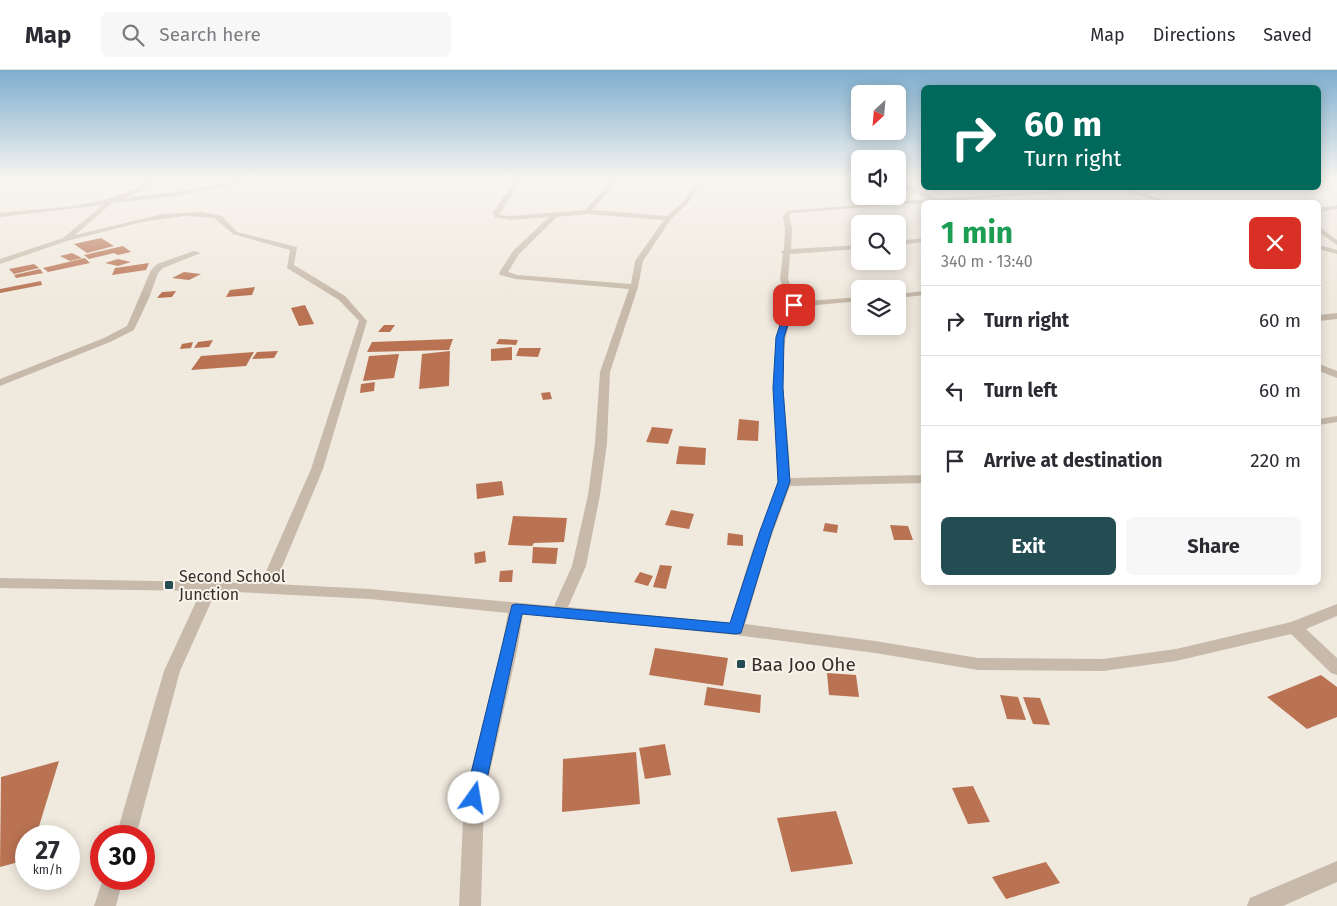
<!DOCTYPE html>
<html lang="en">
<head>
<meta charset="utf-8">
<style>
	:root { --surface:#fff; --page:#f7f7f7; --text:#2b2b33; --muted:#7c7c81; --line:#e1e1e2; --accent:#234c53 }
	body { margin:0; font-family:"Fira Sans",sans-serif; background:var(--page); color:var(--text); height:100vh; display:flex; flex-direction:column; font-size:19px; white-space:nowrap }
	* { box-sizing:border-box; margin:0 }
	p { font-size:16px; color:var(--muted) }
	.icon { flex:none; width:28px; height:28px; fill:none; stroke:currentColor; stroke-width:2; stroke-linecap:round; stroke-linejoin:round }
	.map { position:relative; flex:1; overflow:hidden }
	.sheet { position:absolute; left:921px; top:130px; width:400px; height:385px; display:flex; flex-direction:column; background:var(--surface); border-radius:8px; box-shadow:0 2px 12px #0003 }
	.sheet>* { flex:none }
	.hud { position:absolute; left:921px; top:15px; width:400px; height:105px; border-radius:8px; box-shadow:0 2px 12px #0003; background:#00695c; color:#fff; overflow:hidden }
	.needle { width:32px; rotate:206deg }
	.controls { position:absolute; left:851px; top:15px; display:grid; gap:10px }
	.controls a { display:grid; place-items:center; width:55px; height:55px; border-radius:8px; background:var(--surface); box-shadow:0 2px 12px #0003; font-size:25px }
	.speed { position:absolute; left:15px; top:755px; display:flex; gap:10px; font-size:25px; font-weight:700; text-align:center }
	.speed>* { display:grid; place-content:center; width:65px; height:65px; border-radius:50%; background:var(--surface); box-shadow:0 2px 12px #0003; line-height:1 }
	.speed small { font-size:12px; font-weight:400 }
	.speed .limit { border:8px solid #d22; background:#fff; color:#111 }
	.pin { position:absolute; display:grid; place-items:center; width:42px; height:42px; color:#fff; margin:-21px; border-radius:10px; box-shadow:0 2px 8px #0006 }
	.me { position:absolute; width:55px; margin:-28px; rotate:13deg; stroke-linejoin:round; filter:drop-shadow(0 0 4px #0008) }
	.turn { display:flex; align-items:center; gap:18px; height:105px; padding:0 20px; font-size:22px }
	.turn .icon { width:65px; height:65px; stroke-width:2.5 }
	.turn b { display:block; font-size:35px; line-height:42px }
	.round { display:grid; place-items:center; flex:none; width:52px; height:52px; border-radius:8px; background:var(--page) }
	.summary { display:flex; align-items:center; justify-content:space-between; height:85px; padding:0 20px }
	h1 { font-size:30px; font-weight:700; line-height:38px; color:#1e9e55 }
	.cta { display:flex; gap:10px; margin-top:auto; padding:10px 20px }
	.cta a { flex:1; height:58px; border-radius:8px; background:var(--accent); color:#fff; font-size:20px; font-weight:700; line-height:58px; text-align:center }
	.cta a+a { background:var(--page); color:var(--text) }
	ul { padding:0; list-style:none }
	li { display:flex; align-items:center; gap:15px; height:70px; padding:0 20px; border-top:1px solid var(--line) }
	li div { flex:1 }
	li b { display:block; font-size:19px }
	li em { font-style:normal }
	header { display:flex; align-items:center; gap:30px; box-sizing:border-box; height:70px; padding:0 25px; background:var(--surface); border-bottom:1px solid var(--line) }
	header strong { font-size:24px }
	nav { display:flex; gap:28px; margin-inline-start:auto; font-size:18px }
	.search { width:350px; height:45px; background:var(--page); display:flex; align-items:center; gap:12px; box-sizing:border-box; padding:0 18px; border-radius:8px; color:var(--muted); font-size:19px }
	.map>svg:first-child { display:block }
</style>
</head>
<body>
<header>
<strong>Map</strong>
<div class="search"><svg class="icon" aria-label="search" viewBox="0 0 24 24"><circle cx="10" cy="10" r="6"/><path d="M15 15l6 6"/></svg>Search here</div>
<nav><a>Map</a><a>Directions</a><a>Saved</a></nav>
</header>
<div class="map">
<svg width="1337" height="836" viewBox="0 0 1337 836">
	<rect width="100%" height="100%" fill="#f0e9de"/>
	<path fill="#b97353" d="M101,168L114,176L87,183L74,174Z
		M123,176L131,182L118,185L114,183L89,189L84,185Z
		M72,183L82,188L70,191L60,186Z
		M85,188L90,193L48,202L43,198Z
		M118,189L131,192L118,196L105,193Z
		M149,193L146,200L112,205L115,198Z
		M34,194L39,198L14,204L9,199Z
		M40,199L43,203L16,208L14,205Z
		M184,202L201,204L189,210L172,208Z
		M41,211L42,215L0,223V219Z
		M255,217L252,225L226,227L230,220Z
		M176,221L172,227L157,228L162,222Z
		M305,235L314,254L299,256L291,238Z
		M384,255H395L390,262H378Z
		M453,269L449,280L367,282L372,272Z
		M499,269L518,270L516,275L496,274Z
		M213,270L209,277L194,278L198,272Z
		M193,272L191,278L180,279L182,274Z
		M512,277V290L491,291V279Z
		M519,278H541L538,287L516,286Z
		M278,281L274,288L252,289L257,282Z
		M450,281L449,316L419,319L422,284Z
		M254,282L246,296L191,300L201,286Z
		M399,284L394,308L363,311L369,286Z
		M375,312L374,321L360,323L361,314Z
		M550,322L552,329L543,330L541,323Z
		M739,349L759,351L758,371L737,370Z
		M652,357L673,359L668,374L646,372Z
		M679,376L706,378L705,395L676,394Z
		M502,411L504,425L477,429L476,414Z
		M671,440L694,444L689,459L665,455Z
		M513,446L567,448L564,472L534,473L532,476L508,475Z
		M825,453L838,455L837,463L823,461Z
		M890,455L908,456L913,470H894Z
		M728,463L743,465V476L727,475Z
		M533,477L558,478L556,494L532,493Z
		M485,481L486,492L475,494L474,483Z
		M660,495L672,496L666,519L653,517Z
		M513,500L512,512H499L500,501Z
		M640,502L653,506L648,516L634,512Z
		M655,578L728,588L723,616L649,605Z
		M827,603L856,605L859,627L829,625Z
		M1321,605L1337,617V647L1307,659L1267,627Z
		M707,617L761,625L760,643L704,635Z
		M1000,625L1018,627L1026,650L1007,649Z
		M1023,627L1040,628L1050,655L1033,654Z
		M665,674L671,705L645,709L639,678Z
		M636,682L640,734L562,742L563,689Z
		M59,691L36,766H26V790L0,797L1,707Z
		M973,716L990,752L968,754L952,718Z
		M836,741L853,794L791,802L777,748Z
		M1046,792L1060,813L1006,829L992,807Z"/>
	<g fill="none" stroke-linecap="round" stroke-linejoin="round">
		<path fill="#c7baab" fill-rule="evenodd" d="M150,110H157L141,121L124,128L176,122L241,110H255L176,126L112,133L75,165L163,144L202,142L222,146L237,162L297,177L294,195L345,226L367,251L323,399L275,514L370,519L554,536L572,496L588,425L595,373L600,302L629,219L516,209L500,205L499,203L513,181L549,147L510,150L494,147L493,142L516,110H522L499,145L510,146L585,140L613,110H619L592,140L667,146L684,131L696,110H702L688,133L671,149L643,191L638,217L610,302L607,373L600,425L586,496L568,537L730,553C740,522 748,491 759,462C765,445 776,429 778,412C784,350 759,294 789,235L780,209L783,184L781,182L784,180L785,159L783,146L787,141L928,129L898,114V110L937,129L1092,118L1089,120L791,143L789,146L792,159L791,179L860,175V179L790,184L788,209L796,232L860,227V231L796,237C770,290 790,352 790,408L924,405V413L790,416L769,473L745,554L875,571L978,588L1103,589L1176,579L1291,552L1337,534V546L1306,559L1337,588V605L1331,603L1291,564L1176,591L1103,601L978,600L875,583L736,565L523,544L517,581L484,728L481,836H459L464,728L501,581L508,543L370,529L216,521L180,601L136,766H116L164,601L201,521L0,518V508L261,513L311,399L359,251L339,230L287,198L290,180L233,164L214,148L184,146L142,152L67,171L0,194V189L63,168L103,135L0,147V143C50,137 107,139 150,110ZM587,144L664,150L635,191L631,214L517,205L508,202L519,184L557,147Z
			M409,110H416L411,114L408,112Z
			M1116,118H1124L1170,132H1162Z
			M1337,135V139L1319,142V138Z
			M1319,157L1337,170V175L1319,162Z
			M924,168V172L898,175V171Z
			M1319,175L1337,180V184L1319,179Z
			M194,181L201,183L163,198L158,203L149,228L134,260L110,272L0,316V309L104,268L127,256L151,200L157,194Z
			M924,221V225L898,228V224Z
			M1337,243V249L1319,251V245Z
			M1319,294L1337,301V308L1319,301Z
			M1337,346V352L1319,355V349Z
			M1337,791V812L1283,836H1247L1250,828Z
			M103,809H123L116,836H94Z"/>
	</g>
	<linearGradient id="sky" x2="0" y2="1"><stop stop-color="#7eaecf"/><stop offset="0.48" stop-color="#f8f5f0"/><stop offset="1" stop-color="#f8f5f0" stop-opacity="0"/></linearGradient>
	<rect width="1337" height="227" fill="url(#sky)"/>
	<path fill="#1a73e8" stroke="#114b97" d="M791,233L797,235L792,243L784,267L783,318L790,412L772,461L741,563L736,564L522,544L483,728L480,734L474,736L468,734L465,728L512,535L516,534L730,553L760,461L778,412L773,318L776,267L784,243Z"/>
	<g fill="#234c53" stroke="#f8f3ea" stroke-width="2">
		<rect x="164" y="510" width="10" height="10" rx="2.5"/>
		<rect x="736" y="589" width="10" height="10" rx="2.5"/>
	</g>
	<g text-anchor="middle" dominant-baseline="central" stroke-width="4" stroke-linejoin="round" paint-order="stroke">
		<g font-size="16" fill="#362e2a" stroke="#f8f3ea" text-anchor="start">
			<text x="179" y="506">Second School<tspan x="179" dy="18">Junction</tspan></text>
		</g>
		<g font-size="19" fill="#362e2a" stroke="#f8f3ea" text-anchor="start">
			<text x="751" y="594">Baa Joo Ohe</text>
		</g>
	</g>
</svg>
<div class="controls">
<a><svg class="needle" viewBox="-14 -14 28 28"><path d="M0-13l5 13h-10z" fill="#e53935"/><path d="M0 13l5-13h-10z" fill="#7c7c81"/></svg></a>
<a><svg class="icon" aria-label="sound" viewBox="0 0 24 24"><path d="M4 9h4l5-4v14l-5-4H4zM17 9q2 3 0 6"/></svg></a>
<a><svg class="icon" aria-label="search" viewBox="0 0 24 24"><circle cx="10" cy="10" r="6"/><path d="M15 15l6 6"/></svg></a>
<a><svg class="icon" aria-label="layers" viewBox="0 0 24 24"><path d="M12 4l9 5-9 5-9-5zM3 14l9 5 9-5"/></svg></a>
</div>
<div class="speed"><div>27<small>km/h</small></div><div class="limit">30</div></div>
<div class="pin" style="left:794px;top:235px;background:#d93025"><svg class="icon" aria-label="arrive" viewBox="0 0 24 24"><path d="M6 21V4h12l-3 4 3 4H6"/></svg></div>
<svg class="me" style="left:474px;top:728px" viewBox="-20 -20 40 40"><circle r="19" fill="#fff"/><path d="M0-13L10 11 0 6-10 11z" fill="#1a73e8"/></svg>
<div class="hud">
<div class="turn"><svg class="icon" aria-label="right" viewBox="0 0 24 24"><path d="M7 20v-9h11M14 6l5 5-5 5"/></svg><div><b>60 m</b>Turn right</div></div>
</div>
<section class="sheet">
<div class="summary"><div><h1>1 min</h1><p>340 m · 13:40</p></div><a class="round" style="background:#d93025;color:#fff"><svg class="icon" aria-label="close" viewBox="0 0 24 24"><path d="M6 6l12 12M18 6L6 18"/></svg></a></div>
<ul>
<li><svg class="icon" aria-label="right" viewBox="0 0 24 24"><path d="M7 20v-9h11M14 6l5 5-5 5"/></svg><div><b>Turn right</b></div><em>60 m</em></li>
<li><svg class="icon" aria-label="left" viewBox="0 0 24 24"><path d="M17 20v-9H6M10 6l-5 5 5 5"/></svg><div><b>Turn left</b></div><em>60 m</em></li>
<li><svg class="icon" aria-label="arrive" viewBox="0 0 24 24"><path d="M6 21V4h12l-3 4 3 4H6"/></svg><div><b>Arrive at destination</b></div><em>220 m</em></li>
</ul>
<div class="cta"><a>Exit</a><a>Share</a></div>
</section>
</div>
</body>
</html>
